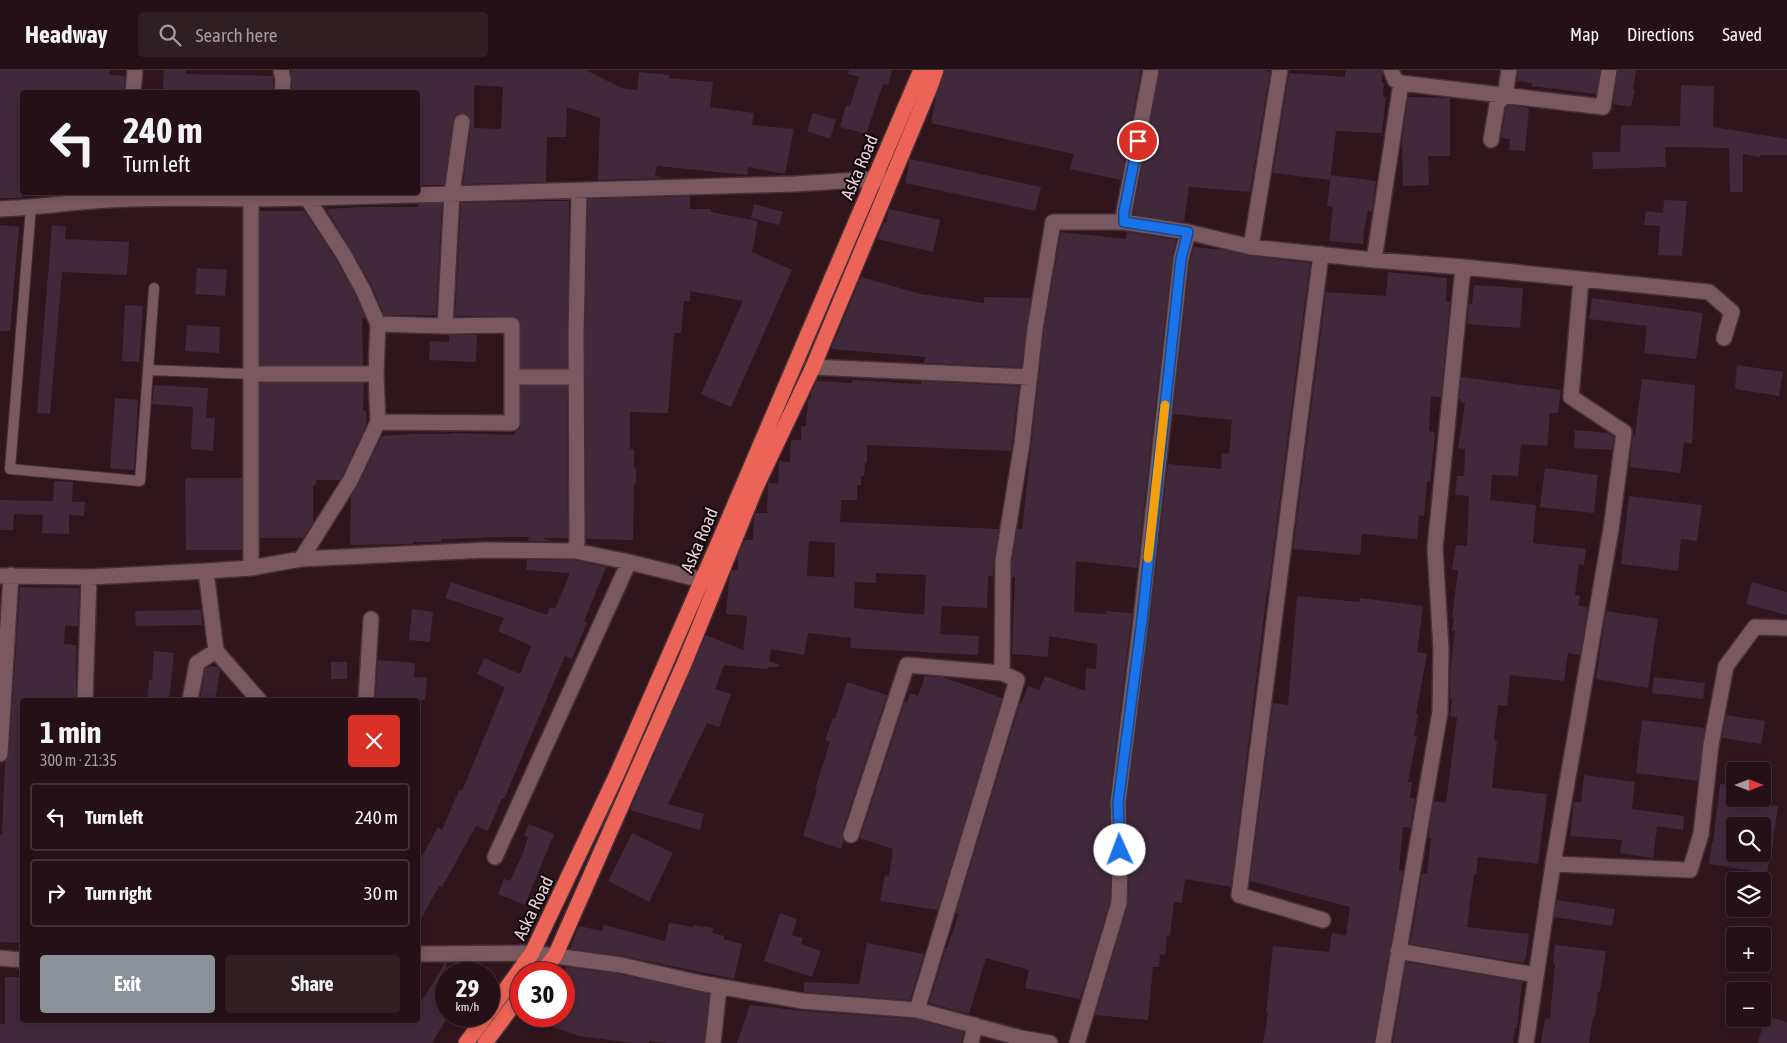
<!DOCTYPE html>
<html lang="en">
<head>
<meta charset="utf-8">
<style>
	:root { --surface:#241016; --page:#301e23; --text:#f1f3f6; --muted:#a39da1; --line:#413035; --accent:#8c9099 }
	body { margin:0; font-family:"Asap Condensed",sans-serif; background:var(--page); color:var(--text); height:100vh; display:flex; flex-direction:column; font-size:19px; white-space:nowrap }
	* { box-sizing:border-box; margin:0 }
	p { font-size:16px; color:var(--muted) }
	.icon { flex:none; width:28px; height:28px; fill:none; stroke:currentColor; stroke-width:2; stroke-linecap:round; stroke-linejoin:round }
	.map { position:relative; flex:1; overflow:hidden }
	.details { position:absolute; left:20px; top:628px; width:400px; height:325px; display:flex; flex-direction:column; background:var(--surface); border-radius:5px; box-shadow:0 2px 8px #0003,0 0 0 1px var(--line) }
	.details>* { flex:none }
	.banner { position:absolute; left:20px; top:20px; width:400px; height:105px; border-radius:5px; box-shadow:0 2px 8px #0003,0 0 0 1px var(--line); background:#241016; color:var(--text); overflow:hidden }
	.needle { width:32px; rotate:90deg }
	.buttons { position:absolute; left:1726px; top:692px; display:grid; gap:10px }
	.buttons a { display:grid; place-items:center; width:45px; height:45px; border-radius:5px; background:var(--surface); box-shadow:0 2px 8px #0003,0 0 0 1px var(--line); font-size:25px }
	.speed { position:absolute; left:435px; top:892px; display:flex; gap:10px; font-size:25px; font-weight:700; text-align:center }
	.speed>* { display:grid; place-content:center; width:65px; height:65px; border-radius:50%; background:var(--surface); box-shadow:0 2px 8px #0003,0 0 0 1px var(--line); line-height:1 }
	.speed small { font-size:12px; font-weight:400 }
	.speed .limit { border:8px solid #d22; background:#fff; color:#111 }
	.pin { position:absolute; display:grid; place-items:center; width:42px; height:42px; color:#fff; margin:-21px; border:2px solid #fff; border-radius:50%; box-shadow:0 1px 5px #0007 }
	.me { position:absolute; width:55px; margin:-28px; rotate:358deg; stroke-linejoin:round; filter:drop-shadow(0 0 4px #0008) }
	.turn { display:flex; align-items:center; gap:18px; height:105px; padding:0 20px; font-size:22px }
	.turn .icon { width:65px; height:65px; stroke-width:2.5 }
	.turn b { display:block; font-size:35px; line-height:42px }
	.round { display:grid; place-items:center; flex:none; width:52px; height:52px; border-radius:5px; background:var(--page) }
	.overview { display:flex; align-items:center; justify-content:space-between; height:85px; padding:0 20px }
	h1 { font-size:30px; font-weight:700; line-height:38px }
	.primary-button { display:flex; gap:10px; margin-top:auto; padding:10px 20px }
	.primary-button a { flex:1; height:58px; border-radius:5px; background:var(--accent); color:#fff; font-size:20px; font-weight:700; line-height:58px; text-align:center }
	.primary-button a+a { background:var(--page); color:var(--text) }
	ul { padding:0; list-style:none }
	li { display:flex; align-items:center; gap:15px; height:68px; margin:0 10px 8px; padding:0 10px; border:2px solid var(--line); border-radius:5px }
	li div { flex:1 }
	li b { display:block; font-size:19px }
	li em { font-style:normal }
	header { display:flex; align-items:center; gap:30px; box-sizing:border-box; height:70px; padding:0 25px; background:var(--surface); border-bottom:1px solid var(--line) }
	header strong { font-size:24px }
	nav { display:flex; gap:28px; margin-inline-start:auto; font-size:18px }
	.search { width:350px; height:45px; background:var(--page); display:flex; align-items:center; gap:12px; box-sizing:border-box; padding:0 18px; border-radius:5px; color:var(--muted); font-size:19px }
	.map>svg:first-child { display:block }
</style>
</head>
<body>
<header>
<strong>Headway</strong>
<div class="search"><svg class="icon" aria-label="search" viewBox="0 0 24 24"><circle cx="10" cy="10" r="6"/><path d="M15 15l6 6"/></svg>Search here</div>
<nav><a>Map</a><a>Directions</a><a>Saved</a></nav>
</header>
<div class="map">
<svg width="1787" height="973" viewBox="0 0 1787 973">
	<rect width="100%" height="100%" fill="#30151d"/>
	<path fill="#41293b" fill-rule="evenodd" d="M0,0H110L109,5L125,6L124,22H22V128H0Z
		M164,0H186V4L273,6V22H163Z
		M291,0H586L621,18L637,20L639,2L669,5V8L713,12L710,37L754,43L752,55L794,59L785,104L748,97L747,105L657,96L655,105L665,108L598,110L600,48L567,37L566,67H547L546,112L463,114L471,53L467,44L459,43L455,46L453,51L444,115H418V22H291L292,9ZM474,15L503,17L501,59L474,58Z
		M849,0H892L888,15L883,14L866,64L840,57L846,35L850,36L859,7L848,4Z
		M945,0H1141L1121,110L1070,99L1074,84L931,53L937,24Z
		M1160,0H1264L1270,2L1250,122L1189,117L1184,152L1133,144Z
		M1345,0H1382V13H1384L1383,27H1386L1382,63L1336,61L1330,110L1273,103L1289,3L1345,7Z
		M1518,0H1600L1596,24L1532,16V13L1517,11Z
		M1618,0H1636L1633,19H1635L1631,37L1613,34Z
		M1681,15L1714,16L1713,57L1787,69V85H1761L1760,87L1743,84V122H1730L1729,78L1665,77L1666,97L1593,99L1592,82H1620L1621,55L1680,56Z
		M1408,27L1450,28V86H1428L1429,115L1403,116L1402,71Z
		M1508,35L1529,38L1525,81L1509,80L1510,69L1501,68L1506,38Z
		M813,43L836,50L830,69L807,61Z
		M910,89L1041,117L1035,141L905,113Z
		M1331,105L1376,111L1372,142L1368,141L1365,157H1364L1363,174L1329,171L1333,137L1327,136Z
		M690,126V139H711V142L758,151L752,182L792,200L731,337L701,324L743,231L690,221V231H684L681,263H674L668,343L630,342V379H634V398H636V414H634L633,470L586,469L585,265L588,129Z
		M1664,130L1687,131L1682,186L1658,185L1660,156L1644,155L1646,141L1663,143Z
		M546,131H569L567,298H521V255L517,247L512,246H455L461,133Z
		M418,134H442L436,245H384L372,216L352,181L326,139L361,137H418Z
		M754,134L783,142L779,155L751,148Z
		M889,139L940,150L933,182L877,169L884,153H886Z
		M260,141H304L336,190L355,224L365,248H362L363,295H260Z
		M0,155L19,157L10,261H0Z
		M52,155L66,157L65,169L129,172L127,205L62,202L50,344L37,343Z
		M1061,162L1126,169L1127,162L1176,170L1172,188L1137,498L1076,491L1074,542L1106,544V541L1132,543L1109,732L1111,796L1110,832L1080,929L1025,918L1029,900L986,888L969,944L929,933L946,878H947L956,852L959,843H956L1020,633L1021,634L1028,616L1039,620L1045,606L1085,621L1086,598L1096,599L1097,574L1049,566L1048,587L1012,584L1015,507H1012V491L1017,459H1022L1044,260Z
		M1194,177L1225,180L1250,186L1310,193L1268,522L1267,521L1231,817L1185,809L1182,833L1174,832L1170,866L1167,865L1165,885L1160,884L1159,897H1153L1148,950L1095,945L1128,834L1129,796L1127,733L1150,551L1168,394L1221,399L1222,383L1229,384L1232,350L1173,344L1190,191Z
		M197,198L227,200L225,226L195,224Z
		M1388,202L1447,208L1446,231L1450,232L1441,327L1431,326L1429,361L1434,362L1435,365L1430,412L1427,411L1424,446L1419,445L1417,469L1362,464L1360,485L1293,479L1326,222L1386,226Z
		M861,207L921,224L984,233V227L1031,228L1021,297L924,293L925,287L831,279Z
		M1474,215L1523,218L1520,258L1467,254L1469,234H1472Z
		M1592,228L1703,243L1696,289L1644,283L1647,256L1589,249Z
		M125,235L143,236L139,292L122,291Z
		M187,255L220,257L219,283L185,281Z
		M449,265H477L476,292L429,290L430,271L449,272Z
		M1737,295L1783,302L1779,326L1735,319Z
		M1461,307L1561,320L1558,343H1550L1547,376L1521,374L1518,406L1492,405L1490,430L1536,435L1533,473L1586,479L1584,495L1579,494L1575,525L1580,526L1578,536L1588,537L1580,585L1568,583L1564,611L1510,605L1507,636L1498,635L1494,670L1497,671L1492,716L1494,718L1547,724L1538,794L1478,787L1476,804H1474L1472,819L1467,857L1529,864L1526,889H1524V893L1410,874L1422,803L1427,804L1431,768H1429V760L1434,731L1446,733L1457,647L1450,646L1452,629H1450V602L1455,561L1452,560L1454,547H1452L1458,500H1452L1456,475L1467,476L1469,426L1455,425L1457,406H1464L1465,379L1458,378L1465,333H1461V329H1459Z
		M1642,309L1695,315L1692,374L1684,372L1680,403L1630,397L1631,381L1633,365H1635Z
		M852,310L921,314V311L1019,316L1011,381L867,375V393H865L864,406H861V415H857V430H841L840,452L999,459L994,489L993,506H988L987,538L942,536L940,564L979,566L978,585L850,578L851,568L808,563L804,585L771,579L769,591L780,595L779,597H768V599L724,595L715,619L731,624L719,657L707,653L668,734L704,744L700,760L630,740L706,565L743,580L747,546L726,544L729,509L732,500H738V485L745,470H753L754,447L756,443H767L768,413L778,414L779,391L790,392L791,370H801V356H806L808,330L811,328V323L817,311L852,313ZM809,471L835,473L834,507L807,506ZM876,503L926,505L924,545L854,538L855,512L876,513Z
		M260,313H364L363,341H366V356L340,410H316V415H313V453L303,468H260Z
		M154,315L208,318L206,348H215L213,381L191,379L193,337L152,334Z
		M521,316H567L568,468H542L551,471H528L529,467H483V468L441,469V472H413V474L350,475L351,427L358,415L382,366L413,364H452V363L515,365V362L520,358L521,353Z
		M115,328L138,330L134,400L110,398Z
		M1575,360L1608,363L1614,367L1612,380L1574,378Z
		M1545,398L1598,405L1594,443L1540,437Z
		M185,408H242V480H186Z
		M54,411L73,412L72,432H85L84,446L69,445V464L42,463L43,445L14,444L13,460H0V430L53,431Z
		M1629,426L1702,435L1697,471L1681,469L1678,501L1621,494Z
		M527,490H574L606,497L584,551L587,553L572,589L565,586L504,729L502,728L488,761L476,756L442,817L439,816L418,854V794L438,757L442,760L459,720L462,721L505,617L477,604L484,588L520,604L531,576L498,561L504,548L445,528L451,512L547,545L550,537L555,539L570,503L526,500Z
		M1752,512L1787,522V545L1746,534Z
		M20,517L79,518L78,556H65L64,574L76,575V630H22V873L0,872V765H2L5,692L9,685Z
		M1297,526L1360,532V528L1423,536L1417,582L1427,584L1416,644H1418L1414,666H1417L1408,712H1412L1410,728L1415,729L1410,758L1403,757L1399,800L1403,801L1374,973H1263L1268,943H1266L1273,876L1329,882L1332,863L1346,865L1350,837L1250,811L1273,633L1288,635Z
		M412,539L433,542L430,572L409,570Z
		M201,540L202,555L136,556L135,541Z
		M1606,541L1658,549L1648,618L1596,609Z
		M154,581L174,583L169,630H147L149,610H152Z
		M378,590L415,593L414,607L427,608L425,630H375Z
		M331,592H347V609H331Z
		M210,596L217,597L220,600L215,630H200L205,599Z
		M925,606L943,607L1002,628L938,840L880,831L885,805L889,806L893,779L860,768L905,631L907,632L910,623L918,626Z
		M1654,607L1705,613L1703,629L1652,623Z
		M847,612L887,625L842,762L844,771L841,779L803,766L817,719H815L830,672L825,670L833,648L835,649Z
		M1726,645L1765,651L1761,674L1722,668Z
		M1642,650L1705,658L1698,711L1636,703Z
		M1584,705L1635,712L1632,739L1684,746L1683,760L1657,756L1653,788L1620,783L1622,770L1570,766L1574,732H1581Z
		M1720,714L1735,716V729H1771V735L1778,736L1771,786H1770L1767,803L1709,794L1712,772L1713,773ZM1735,752L1762,755V784H1735Z
		M529,754L554,764L525,835L498,824L504,809L510,811L523,783L528,767L524,766Z
		M632,763L673,783L649,832L608,811Z
		M1557,830L1615,839L1612,856L1554,847Z
		M780,843L797,849L792,865L803,868L801,874L821,881L812,907L764,891Z
		M669,853L693,857V855L714,858L712,863L724,866V869L742,874L734,909L623,886L570,879L579,856L602,861L604,855L665,871Z
		M867,873L924,884L910,930L804,922V912L859,914Z
		M1555,875L1606,881L1600,922H1598L1595,947H1593L1589,973H1541L1545,948L1550,949L1555,894L1553,893Z
		M1406,892L1522,912L1517,958H1515L1513,973H1393Z
		M445,893H446V950L432,973H0V954H5V907H22V951L418,950V937Z
		M566,897L619,904L709,924L704,973H666L649,971V973H633L579,966L529,949V946H564V909Z
		M750,935L803,941L915,949L964,962L961,973H737Z
		M1765,946L1787,952V973H1758Z"/>
	<g fill="none" stroke-linecap="round" stroke-linejoin="round">
		<defs>
			<path id="lane" d="M31,137L10,399L140,411L154,218
				M148,300L251,304"/>
			<path id="street" d="M281,0L283,9L282,22
				M1391,0L1395,10L1401,13
				M133,22L135,0
				M1491,70L1497,34L1505,25L1509,0
				M251,130V498
				M0,139C43,137 86,130 129,129C188,127 248,130 307,128L794,114L874,109L885,110
				M1124,152V142L1151,0
				M1251,177L1280,0
				M1321,184L1239,825L1323,850
				M1374,190L1463,197L1709,222L1732,242L1724,268
				M378,254L445,256L512,255V353L378,352
				M445,256L452,123L462,52
				M813,297L1030,307
				M251,304H376
				M512,307H576
				M575,481L577,472L576,265L579,121
				M301,489L350,411L378,352L376,304L378,254L363,220L344,185L307,128
				M0,506L89,507L206,501L251,498L301,489L485,480L575,481L629,492L702,510
				M216,581L259,630
				M1002,603L1003,490L1022,373L1035,259L1053,152H1124L1188,162L1251,177L1374,190L1401,13L1603,37L1609,0
				M85,630L89,507
				M190,630L197,593L216,581L206,501
				M366,630L371,549
				M0,684L11,505
				M851,765L907,595L1002,603L1017,610L917,940
				M495,787L629,492
				M1553,794L1690,800L1701,764L1711,675L1726,596L1755,557L1787,558
				M1398,881L1536,905
				M418,884L532,883L555,886L621,895L700,913L802,931L917,940L1021,968L1050,973
				M0,888L22,890
				M713,973L719,917
				M971,973L975,955
				M1077,973L1119,833L1120,796L1118,733L1141,550L1181,189L1188,162
				M1383,973L1440,642L1441,579L1435,478L1463,197
				M1526,973L1553,794L1611,459L1624,362L1571,327L1581,209"/>
			<path id="highway" d="M540,904L555,886L684,594L756,417L813,297L930,17L936,0
				M489,942L532,883L617,704L720,469L921,0
				M466,973L486,946
				M485,973L521,925"/>
		</defs>
		<use href="#lane" stroke="#443035" stroke-width="12"/>
		<use href="#street" stroke="#443035" stroke-width="18"/>
		<use href="#highway" stroke="#443035" stroke-width="18"/>
		<use href="#lane" stroke="#795860" stroke-width="10"/>
		<use href="#street" stroke="#795860" stroke-width="15"/>
		<use href="#highway" stroke="#eb6457" stroke-width="15"/>
	</g>
	<g fill="none" stroke-linecap="round" stroke-linejoin="round">
		<defs>
			<path id="route" d="M1120,780L1118,733L1142,550L1181,189L1188,162L1124,152V142L1138,71"/>
		</defs>
		<use href="#route" stroke="#114b97" stroke-width="12"/>
		<use href="#route" stroke="#1a73e8" stroke-width="9"/>
		<path stroke="#f59e0b" stroke-width="9" d="M1148,488L1165,335"/>
	</g>
	<g text-anchor="middle" dominant-baseline="central" stroke-width="4" stroke-linejoin="round" paint-order="stroke">
		<g font-size="18" fill="#e5d1d6" stroke="#100508">
			<text transform="translate(859 97) rotate(-67)">Aska Road</text>
			<text transform="translate(699 470) rotate(-67)">Aska Road</text>
			<text transform="translate(533 838) rotate(-64)">Aska Road</text>
		</g>
	</g>
</svg>
<div class="buttons">
<a><svg class="needle" viewBox="-14 -14 28 28"><path d="M0-13l5 13h-10z" fill="#e53935"/><path d="M0 13l5-13h-10z" fill="#a39da1"/></svg></a>
<a><svg class="icon" aria-label="search" viewBox="0 0 24 24"><circle cx="10" cy="10" r="6"/><path d="M15 15l6 6"/></svg></a>
<a><svg class="icon" aria-label="layers" viewBox="0 0 24 24"><path d="M12 4l9 5-9 5-9-5zM3 14l9 5 9-5"/></svg></a>
<a>+</a>
<a>−</a>
</div>
<div class="speed"><div>29<small>km/h</small></div><div class="limit">30</div></div>
<div class="pin" style="left:1138px;top:71px;background:#d93025"><svg class="icon" aria-label="arrive" viewBox="0 0 24 24"><path d="M6 21V4h12l-3 4 3 4H6"/></svg></div>
<svg class="me" style="left:1120px;top:780px" viewBox="-20 -20 40 40"><circle r="19" fill="#fff"/><path d="M0-13L10 11 0 6-10 11z" fill="#1a73e8"/></svg>
<div class="banner">
<div class="turn"><svg class="icon" aria-label="left" viewBox="0 0 24 24"><path d="M17 20v-9H6M10 6l-5 5 5 5"/></svg><div><b>240 m</b>Turn left</div></div>
</div>
<section class="details">
<div class="overview"><div><h1>1 min</h1><p>300 m · 21:35</p></div><a class="round" style="background:#d93025;color:#fff"><svg class="icon" aria-label="close" viewBox="0 0 24 24"><path d="M6 6l12 12M18 6L6 18"/></svg></a></div>
<ul>
<li><svg class="icon" aria-label="left" viewBox="0 0 24 24"><path d="M17 20v-9H6M10 6l-5 5 5 5"/></svg><div><b>Turn left</b></div><em>240 m</em></li>
<li><svg class="icon" aria-label="right" viewBox="0 0 24 24"><path d="M7 20v-9h11M14 6l5 5-5 5"/></svg><div><b>Turn right</b></div><em>30 m</em></li>
</ul>
<div class="primary-button"><a>Exit</a><a>Share</a></div>
</section>
</div>
</body>
</html>
